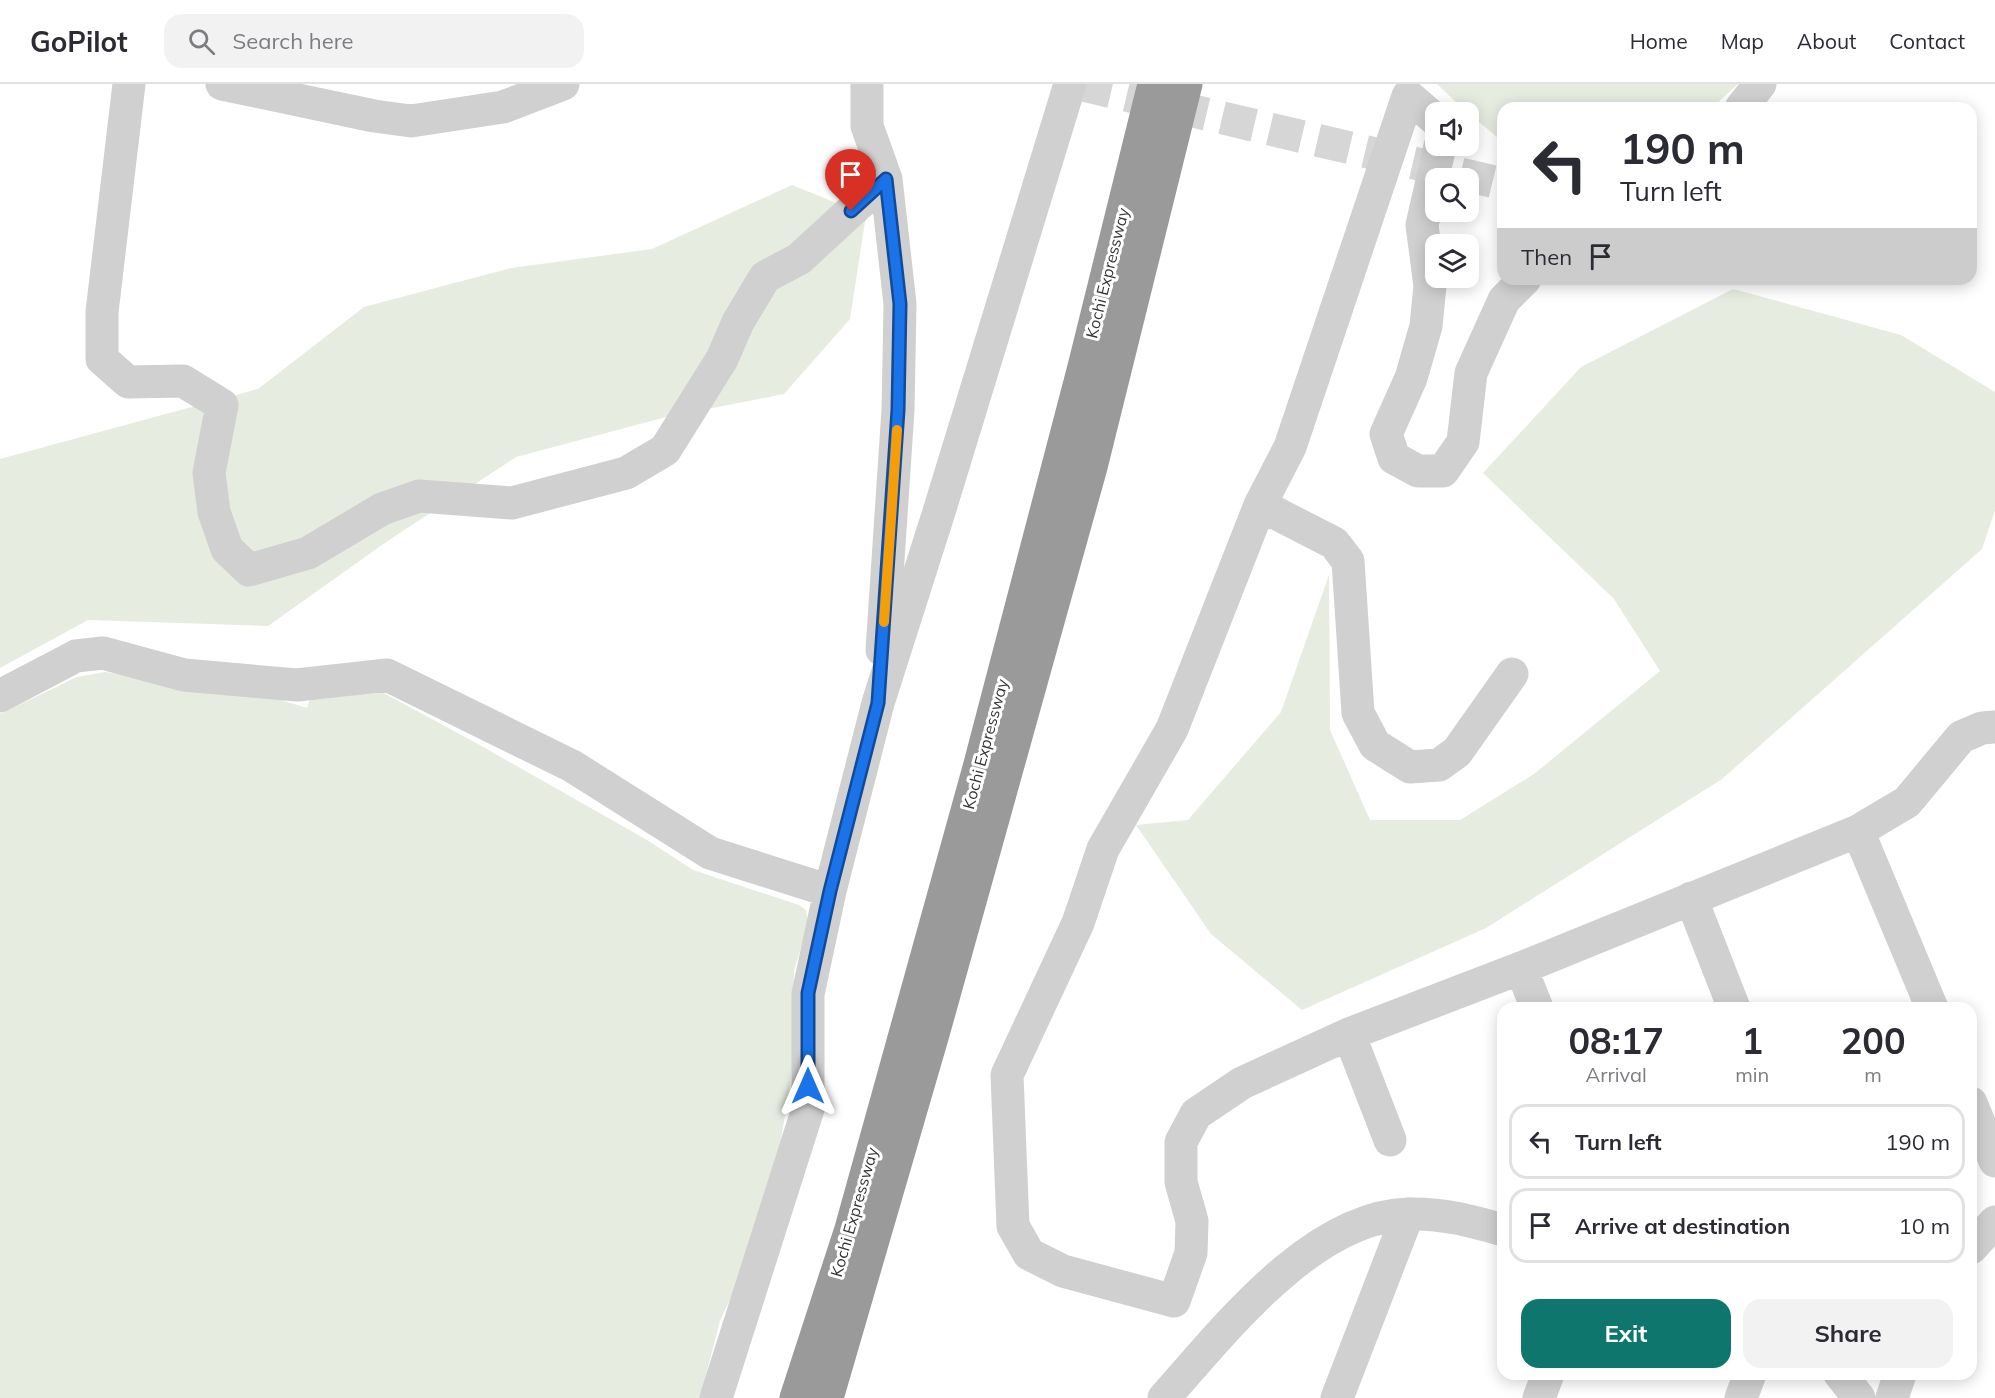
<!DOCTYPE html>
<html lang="en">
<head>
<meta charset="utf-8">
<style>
	:root { --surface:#fff; --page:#f2f2f3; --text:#2b2b33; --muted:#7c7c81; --line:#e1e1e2; --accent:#0f766e }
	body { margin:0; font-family:Mulish,sans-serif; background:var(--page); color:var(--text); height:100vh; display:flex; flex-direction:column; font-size:22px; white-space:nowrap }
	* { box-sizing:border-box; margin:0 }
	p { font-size:20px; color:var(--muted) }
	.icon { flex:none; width:33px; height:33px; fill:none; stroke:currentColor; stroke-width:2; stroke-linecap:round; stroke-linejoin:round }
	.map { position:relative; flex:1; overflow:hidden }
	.side { position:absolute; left:1497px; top:918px; width:480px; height:378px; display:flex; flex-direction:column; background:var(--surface); border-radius:18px; box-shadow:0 3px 15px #0003 }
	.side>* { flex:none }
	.hud { position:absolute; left:1497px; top:18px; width:480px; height:183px; border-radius:18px; box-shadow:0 3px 15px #0003; background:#fff; color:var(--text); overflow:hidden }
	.tools { position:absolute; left:1425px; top:18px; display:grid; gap:12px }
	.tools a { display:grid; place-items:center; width:54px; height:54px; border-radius:12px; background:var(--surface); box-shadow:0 3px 15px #0003; font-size:30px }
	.pin { position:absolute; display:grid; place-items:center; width:51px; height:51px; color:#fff; margin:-62px -26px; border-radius:50% 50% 50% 0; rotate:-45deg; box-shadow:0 0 6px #0007 }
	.pin .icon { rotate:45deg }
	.me { position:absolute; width:66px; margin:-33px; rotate:0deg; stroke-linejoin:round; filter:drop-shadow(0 0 4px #0008) }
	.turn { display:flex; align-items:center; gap:21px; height:126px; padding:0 24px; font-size:27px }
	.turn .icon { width:78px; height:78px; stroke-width:2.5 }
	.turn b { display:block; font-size:42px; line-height:51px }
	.then { display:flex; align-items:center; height:57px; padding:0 24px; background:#0003; gap:12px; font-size:22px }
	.eta { display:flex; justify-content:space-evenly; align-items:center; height:102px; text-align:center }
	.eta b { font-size:36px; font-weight:700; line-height:42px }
	.button { display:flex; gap:12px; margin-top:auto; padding:12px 24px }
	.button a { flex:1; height:69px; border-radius:18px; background:var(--accent); color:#fff; font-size:24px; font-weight:700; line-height:69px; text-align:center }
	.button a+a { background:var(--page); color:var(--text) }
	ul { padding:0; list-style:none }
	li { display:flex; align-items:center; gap:18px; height:75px; margin:0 12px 9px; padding:0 12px; border:3px solid var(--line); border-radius:18px }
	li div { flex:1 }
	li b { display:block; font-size:22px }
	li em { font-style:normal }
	header { display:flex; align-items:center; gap:36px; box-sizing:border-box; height:84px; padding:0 30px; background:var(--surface); border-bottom:2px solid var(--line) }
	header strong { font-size:28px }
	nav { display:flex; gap:33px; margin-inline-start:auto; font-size:21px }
	.search { width:420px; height:54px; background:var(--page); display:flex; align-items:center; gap:15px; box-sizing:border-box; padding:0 21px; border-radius:18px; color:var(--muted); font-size:22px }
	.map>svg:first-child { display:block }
</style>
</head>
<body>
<header>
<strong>GoPilot</strong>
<div class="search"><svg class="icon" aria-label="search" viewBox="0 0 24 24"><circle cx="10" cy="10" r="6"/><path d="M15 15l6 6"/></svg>Search here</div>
<nav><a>Home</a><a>Map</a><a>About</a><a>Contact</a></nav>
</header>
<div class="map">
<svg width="1995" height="1314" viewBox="0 0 1995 1314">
	<rect width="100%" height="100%" fill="#fff"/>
	<path fill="#e6ecdf" d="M1437,0H1738L1712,24H1503V58L1461,23Z
		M792,101L866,131L850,235L784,310L666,333L516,373L389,456L268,542L88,536L0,584V375L258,305L364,223L511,184L652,165Z
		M1733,205L1901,251L1995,308V426L1982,465L1722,695L1486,844L1302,926L1211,850L1136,741L1188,736L1281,628L1329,491L1330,646L1370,736H1460L1534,690L1660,587L1614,515L1483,389L1581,283Z
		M105,588L271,613L307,624L311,611L380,607L478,660L647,756L693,786L799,821L806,826L808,839L794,887L792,988L777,1080L746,1181L720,1237L700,1314H0V630L77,593Z"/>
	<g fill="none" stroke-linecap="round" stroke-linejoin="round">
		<path stroke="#d6d6d6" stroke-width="33" stroke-dasharray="33 16" stroke-linecap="butt" d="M1079,0L1503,100"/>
		<path stroke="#d0d0d0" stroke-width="33" d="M129,0L102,228V275L128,298L183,297L222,321L209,389L214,428L227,465L249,486L308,469L382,425L419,412L512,419L626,389L665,366L722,275L738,238L765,193L799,175L886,95
			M222,0L374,32L411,37L503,23L563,0
			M867,0V42L886,95L900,220L898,326L882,566
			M1741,24L1760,0
			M1436,36L1408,12L1290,363L1260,421L1172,645L1103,765L1078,839L1007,991L1013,1142L1029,1170L1063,1187L1174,1217L1191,1169L1192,1137L1181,1098V1058L1196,1030L1242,999L1349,950L1521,884L1858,747L1907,718L1961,653L1982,644L1995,643
			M1440,62L1422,141L1430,202L1426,242L1411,294L1386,350L1394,374L1418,387H1443L1463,358L1471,289L1504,216L1525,195
			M1260,421L1334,459L1348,477L1358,629L1375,661L1410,683L1439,681L1457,668L1512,590
			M0,612L76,572L103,569L184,591L297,601L387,591L572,682L710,769L830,807
			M1858,747L1932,924
			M1691,814L1734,924
			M1521,884L1537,924
			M1349,950L1390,1056
			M1971,1019L1995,1077
			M1971,1164L1995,1138
			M1840,1290L1859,1314
			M716,1314L808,1025V910L830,807L878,619L938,431L1070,0
			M1164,1314C1224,1247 1312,1132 1409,1130C1443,1129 1471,1137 1503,1146
			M1337,1314L1408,1130
			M1539,1314L1548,1290
			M1741,1314L1750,1290
			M1892,1314L1900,1290"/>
		<path stroke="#9a9a9a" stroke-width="33" d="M796,1314L851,1145L979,684L1084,283L1154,0
			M827,1314L933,950L1091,383L1186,0"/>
	</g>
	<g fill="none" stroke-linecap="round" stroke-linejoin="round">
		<defs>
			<path id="route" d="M808,1002V909L830,807L878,619L898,326L900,220L886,95L851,127"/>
		</defs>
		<use href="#route" stroke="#114b97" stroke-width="15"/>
		<use href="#route" stroke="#1a73e8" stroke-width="10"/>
		<path stroke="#f59e0b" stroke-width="10" d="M884,538L897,346"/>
	</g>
	<g text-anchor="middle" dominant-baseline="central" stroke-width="6" stroke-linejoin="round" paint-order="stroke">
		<g font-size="16" fill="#333" stroke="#fff">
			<text transform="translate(1107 189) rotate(-76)">Kochi Expressway</text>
			<text transform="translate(985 660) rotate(-75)">Kochi Expressway</text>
			<text transform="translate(854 1128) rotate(-74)">Kochi Expressway</text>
		</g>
	</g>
</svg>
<div class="tools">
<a><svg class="icon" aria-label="sound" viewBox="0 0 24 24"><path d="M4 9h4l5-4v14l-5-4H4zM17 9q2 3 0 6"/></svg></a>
<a><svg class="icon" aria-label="search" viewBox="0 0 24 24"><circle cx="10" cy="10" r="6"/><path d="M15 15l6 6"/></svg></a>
<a><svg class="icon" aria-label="layers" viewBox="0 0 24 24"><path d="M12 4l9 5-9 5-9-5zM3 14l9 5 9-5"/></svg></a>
</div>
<div class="pin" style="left:851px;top:127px;background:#d93025"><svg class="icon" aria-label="arrive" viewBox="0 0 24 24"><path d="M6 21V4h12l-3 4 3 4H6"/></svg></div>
<svg class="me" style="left:808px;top:1002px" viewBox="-20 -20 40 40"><path d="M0-17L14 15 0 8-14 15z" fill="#1a73e8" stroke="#fff" stroke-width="4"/></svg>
<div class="hud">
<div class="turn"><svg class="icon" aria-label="left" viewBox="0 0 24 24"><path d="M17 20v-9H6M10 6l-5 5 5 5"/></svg><div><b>190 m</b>Turn left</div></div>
<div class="then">Then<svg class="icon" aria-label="arrive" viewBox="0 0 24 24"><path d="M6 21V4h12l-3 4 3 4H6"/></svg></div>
</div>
<section class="side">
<div class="eta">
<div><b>08:17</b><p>Arrival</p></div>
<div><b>1</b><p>min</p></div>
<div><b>200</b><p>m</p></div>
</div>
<ul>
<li><svg class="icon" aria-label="left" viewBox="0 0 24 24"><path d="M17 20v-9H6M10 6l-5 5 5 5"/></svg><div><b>Turn left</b></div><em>190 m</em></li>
<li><svg class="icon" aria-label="arrive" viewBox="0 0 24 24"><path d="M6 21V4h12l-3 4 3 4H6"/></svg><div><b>Arrive at destination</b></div><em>10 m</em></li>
</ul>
<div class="button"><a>Exit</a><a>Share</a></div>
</section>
</div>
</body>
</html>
